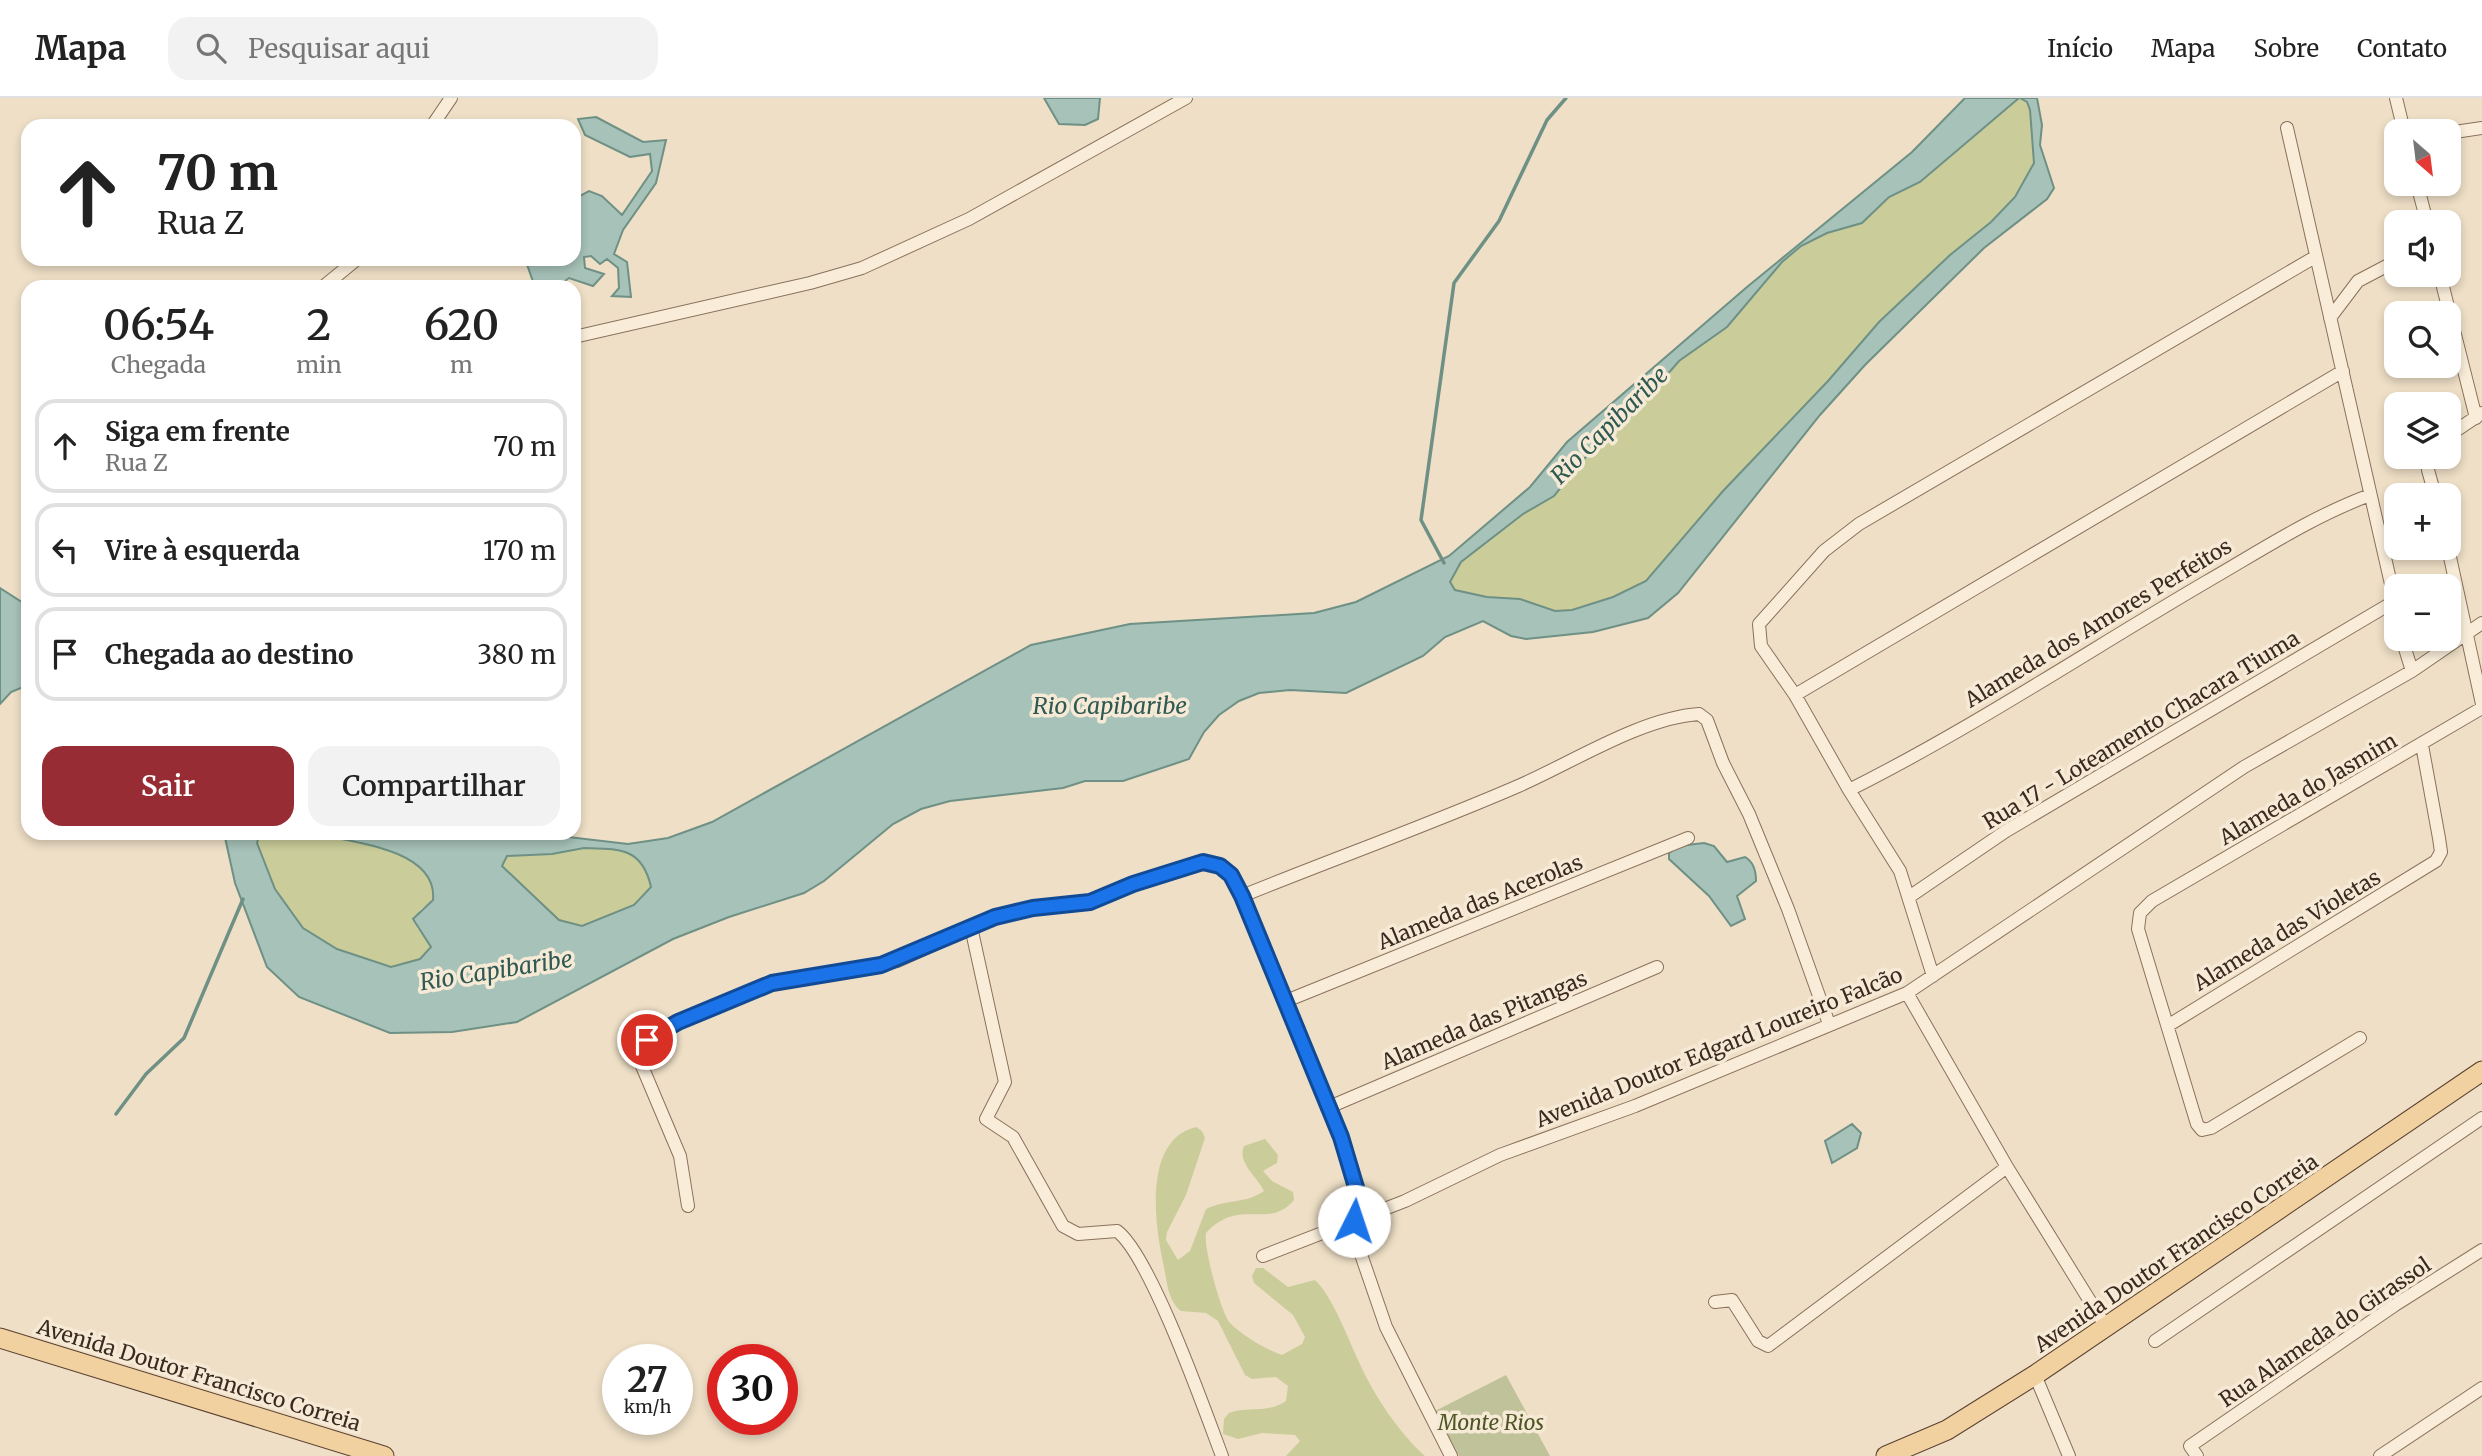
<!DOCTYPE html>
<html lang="pt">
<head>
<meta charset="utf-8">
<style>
	:root { --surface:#fff; --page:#f2f2f2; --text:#222; --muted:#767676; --line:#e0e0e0; --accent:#982c35 }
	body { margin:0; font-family:Merriweather,serif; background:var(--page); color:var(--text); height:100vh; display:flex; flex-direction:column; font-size:26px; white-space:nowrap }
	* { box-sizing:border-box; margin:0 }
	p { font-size:23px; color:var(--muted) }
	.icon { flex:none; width:38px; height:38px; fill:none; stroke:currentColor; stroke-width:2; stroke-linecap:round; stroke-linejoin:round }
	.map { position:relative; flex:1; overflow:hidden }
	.panel { position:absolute; left:21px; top:182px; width:560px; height:560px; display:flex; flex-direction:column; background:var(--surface); border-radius:21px; box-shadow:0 4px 10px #0003 }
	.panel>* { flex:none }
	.guide { position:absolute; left:21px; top:21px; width:560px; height:147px; border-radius:21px; box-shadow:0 4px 10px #0003; background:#fff; color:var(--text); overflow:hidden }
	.needle { width:46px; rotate:152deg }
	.fabs { position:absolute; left:2384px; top:21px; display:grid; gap:14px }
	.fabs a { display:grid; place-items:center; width:77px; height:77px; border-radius:14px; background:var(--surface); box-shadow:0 4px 10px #0003; font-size:35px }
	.speed { position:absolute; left:602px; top:1246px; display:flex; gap:14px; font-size:35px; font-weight:700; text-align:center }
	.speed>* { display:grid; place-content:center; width:91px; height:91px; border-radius:50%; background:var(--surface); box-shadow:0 4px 10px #0003; line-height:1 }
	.speed small { font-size:18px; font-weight:400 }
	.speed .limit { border:10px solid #d22; background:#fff; color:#111 }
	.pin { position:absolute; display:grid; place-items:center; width:60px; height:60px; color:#fff; margin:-30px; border:4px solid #fff; border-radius:50%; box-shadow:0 2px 7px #0007 }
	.me { position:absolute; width:77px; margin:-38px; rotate:4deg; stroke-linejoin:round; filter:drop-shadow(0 0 5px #0008) }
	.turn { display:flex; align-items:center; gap:24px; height:147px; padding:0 21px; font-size:32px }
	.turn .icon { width:91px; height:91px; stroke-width:2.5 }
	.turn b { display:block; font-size:49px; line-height:60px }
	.eta { display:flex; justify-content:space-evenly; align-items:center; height:119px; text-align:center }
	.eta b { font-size:42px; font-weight:600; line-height:49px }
	.action { display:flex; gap:14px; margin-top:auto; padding:14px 21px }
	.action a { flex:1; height:80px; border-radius:21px; background:var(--accent); color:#fff; font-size:28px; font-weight:600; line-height:80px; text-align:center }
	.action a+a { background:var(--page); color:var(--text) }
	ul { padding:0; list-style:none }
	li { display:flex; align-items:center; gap:21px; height:94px; margin:0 14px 10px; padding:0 7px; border:4px solid var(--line); border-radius:21px }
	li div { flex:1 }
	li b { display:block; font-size:26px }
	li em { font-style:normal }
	header { display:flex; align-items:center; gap:42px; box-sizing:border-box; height:98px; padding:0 35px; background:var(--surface); border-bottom:2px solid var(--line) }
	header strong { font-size:33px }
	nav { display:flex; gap:38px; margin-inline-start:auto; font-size:24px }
	.search { width:490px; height:63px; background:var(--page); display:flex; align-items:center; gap:18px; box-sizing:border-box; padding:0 24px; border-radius:21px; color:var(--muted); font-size:26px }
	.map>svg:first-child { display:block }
</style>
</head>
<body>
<header>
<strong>Mapa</strong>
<div class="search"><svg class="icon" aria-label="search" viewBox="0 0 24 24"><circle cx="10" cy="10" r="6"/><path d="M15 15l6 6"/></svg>Pesquisar aqui</div>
<nav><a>Início</a><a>Mapa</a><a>Sobre</a><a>Contato</a></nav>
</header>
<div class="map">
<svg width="2482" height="1358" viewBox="0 0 2482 1358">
	<rect width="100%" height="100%" fill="#eedfc6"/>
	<path fill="#cacd9a" d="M2019,0L2027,4L2030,12L2034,65L2015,99L1991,124L1950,157L1879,224L1828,283L1696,424L1646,484L1613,499L1572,512L1555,513L1520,501L1487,499L1455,492L1450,484L1461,464L1523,416L1554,398L1616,322L1653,293L1679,263L1764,187L1782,164L1801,148L1827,135L1862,125L1889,99L1920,84Z
		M260,735C297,735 394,742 422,768C432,778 434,790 433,802L420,812L417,830L426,837L431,849L420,861L391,869L337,851L303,830L275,791L257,745Z
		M584,750C620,751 641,749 651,789L634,807L582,828L559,822L502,768L507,758L552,756Z
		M1196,1029L1202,1033L1205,1040L1186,1097L1167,1134L1166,1142L1178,1162L1190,1153L1206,1111C1227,1101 1245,1106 1264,1093C1257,1078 1237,1065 1244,1048L1265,1041L1278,1057L1277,1065L1263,1073L1272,1083L1293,1094L1294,1102C1268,1133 1240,1098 1206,1135C1203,1148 1221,1215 1230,1225C1243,1238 1265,1251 1282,1257L1302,1246L1305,1239L1293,1217L1254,1185L1252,1178L1256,1170H1263L1288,1189L1315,1182C1332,1197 1349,1243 1359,1264C1373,1296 1399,1335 1425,1358H1286L1300,1343L1295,1337L1262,1335L1238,1341L1223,1336L1224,1321L1229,1315C1248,1308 1267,1316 1286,1303L1288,1288L1276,1279L1252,1281L1245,1277L1218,1223L1206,1215L1181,1213C1168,1203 1167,1184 1164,1169C1155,1129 1142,1042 1196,1029Z"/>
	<path fill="#c0c299" d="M1506,1277L1550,1358H1459L1435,1313Z"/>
	<path fill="#a7c2b8" stroke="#6e9085" stroke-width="2" fill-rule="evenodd" d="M1044,0H1100L1098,21L1085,27L1059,26Z
		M1965,0H2019L1920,84L1889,99L1862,125L1827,135L1801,148L1782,164L1727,229L1679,263L1653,293L1616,322L1554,398L1523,416L1461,464L1450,484L1455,492L1487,499L1520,501L1555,513L1572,512L1613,499L1646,483L1723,393L1828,283L1879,224L1950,157L1991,124L2015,99L2034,65L2030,12L2027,4L2020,0H2037L2042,27L2040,47L2054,90L2047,101L1984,150L1865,267L1820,317L1678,495L1648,520L1593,534L1526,541L1511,538L1483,523L1445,539L1423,558L1346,595L1290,592L1259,595L1239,603L1219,617L1204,634L1189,661L1123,683H1085L1063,690L950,703L921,711L893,726L824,783L804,795L729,819L673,841L517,924L452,934L390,935L299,899L267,869L235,785L224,735H260L257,745L275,791L303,830L337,851L391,869L420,861L431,849L413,821L433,802C438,749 345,743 306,735H534L628,746L668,740L712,724L1031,547L1130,526L1314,515L1356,504L1449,458L1530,389L1567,344L1747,189L1912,54ZM584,750C619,751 642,749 651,789L634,807L582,828L559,822L502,768L507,758L552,756Z
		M596,19L643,44L666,42L656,85L623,132L614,156L627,164L631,199L612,198L619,190L618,170L607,161L600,166L591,158L584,159L585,170L604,176L593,188L569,180L557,189H535L525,161H574V101L589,93L602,98L622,117L652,73L650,56L630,59L585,37L578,21Z
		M0,490L28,508V587L11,594L0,606Z
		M1704,745L1714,748L1727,764L1745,759C1754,764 1756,773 1756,783L1737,798L1745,821L1731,828L1709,798L1669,761V755L1678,748Z
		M1852,1026L1861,1035L1857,1050L1832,1065L1825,1043Z"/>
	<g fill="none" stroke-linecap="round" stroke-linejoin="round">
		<path stroke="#6e9085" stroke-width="3.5" d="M1444,465L1421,422L1454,185L1499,123L1547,22L1566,0
			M116,1016L146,976L184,940L243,801"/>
		<defs>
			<path id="street" d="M2396,0L2404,33
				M432,28L451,0
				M2287,30L2396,508
				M2448,35L2482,30
				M2417,86L2427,124
				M2440,177L2476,320
				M323,189L357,161
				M2330,220L2358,183L2396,163
				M574,239L810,185L862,170L969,121L1186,0
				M2448,338L2482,315
				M2430,359L2428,372L2435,397
				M2448,450L2482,606
				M2402,541L2412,573
				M1795,597L2343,273
				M1849,692C1971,631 2088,553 2206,484C2260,453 2311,419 2370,397
				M1242,798C1333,761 1426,728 1516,689C1570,666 1640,620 1699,616L1707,622L1723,665L1749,716L1788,811L1829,926
				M1909,799L2006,733L2395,503
				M971,829L1005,984L986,1021L1013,1039L1063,1128L1078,1136L1117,1133C1150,1157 1205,1313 1222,1358
				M1933,878L1900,773L1849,692L1795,597L1761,548L1759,526L1824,453L1859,426L2315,159
				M1907,895L2007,1069L2106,1229
				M1286,903L1688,740
				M2169,927L2436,763L2441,754L2439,740L2422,647
				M2360,940L2211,1030L2202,1032L2197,1026L2138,831L2140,815L2152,803L2482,610
				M1327,1010L1657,869
				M688,1108L680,1058L639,961L641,949L661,932L772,885L897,863L995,819L1033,809L1090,804L1133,786L1203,764L1220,768L1231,777L1242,798L1352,1070L1358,1096L1353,1127L1355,1139L1386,1229L1451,1358
				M1263,1158L1405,1103L1500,1057L1635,1008L1907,895L2244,669L2412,573L2482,525
				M1715,1204L1732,1202L1758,1243L1768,1248L2007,1069
				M2155,1243L2482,1020
				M2035,1277L2069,1358
				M2197,1358L2190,1348L2395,1207L2482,1152
				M2380,1358L2482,1290"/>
			<path id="primary" d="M0,1240L384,1358
				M1886,1358L1947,1332L2035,1277L2482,973"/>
		</defs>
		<use href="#street" stroke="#8a715c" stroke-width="14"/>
		<use href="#primary" stroke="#583f30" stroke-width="21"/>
		<use href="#street" stroke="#f9edda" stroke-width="12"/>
		<use href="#primary" stroke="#f1d19f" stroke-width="19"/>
	</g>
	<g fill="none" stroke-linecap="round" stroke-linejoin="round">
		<defs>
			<path id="route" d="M647,942L678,924L772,885L881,867L995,819L1033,810L1090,804L1133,786L1203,764L1220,768L1231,777L1242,798L1341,1039L1358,1096L1354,1123"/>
		</defs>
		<use href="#route" stroke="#114b97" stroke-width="18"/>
		<use href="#route" stroke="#1a73e8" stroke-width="12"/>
	</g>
	<g text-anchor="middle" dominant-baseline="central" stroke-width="7" stroke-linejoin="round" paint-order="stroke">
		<g font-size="21" fill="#3a2a1f" stroke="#f6ead6">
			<text transform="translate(2098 525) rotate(-31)">Alameda dos Amores Perfeitos</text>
			<text transform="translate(2141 632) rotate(-31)">Rua 17 - Loteamento Chacara Tiuma</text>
			<text transform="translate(2308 691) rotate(-30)">Alameda do Jasmim</text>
			<text transform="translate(1480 804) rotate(-22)">Alameda das Acerolas</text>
			<text transform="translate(2287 832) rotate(-31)">Alameda das Violetas</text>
			<text transform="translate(1484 922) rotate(-23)">Alameda das Pitangas</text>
			<text transform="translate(1719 949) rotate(-22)">Avenida Doutor Edgard Loureiro Falcão</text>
			<text transform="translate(2176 1155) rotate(-34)">Avenida Doutor Francisco Correia</text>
			<text transform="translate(2325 1234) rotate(-34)">Rua Alameda do Girassol</text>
			<text transform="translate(199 1277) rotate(17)">Avenida Doutor Francisco Correia</text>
		</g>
		<g font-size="21" font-style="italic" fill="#4e5626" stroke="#f6ead6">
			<text x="1491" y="1324">Monte Rios</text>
		</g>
		<g font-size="23" font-style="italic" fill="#2f5953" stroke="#f6ead6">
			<text transform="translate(1609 327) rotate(-45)">Rio Capibaribe</text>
			<text x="1110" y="607">Rio Capibaribe</text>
			<text transform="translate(496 872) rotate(-9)">Rio Capibaribe</text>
		</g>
	</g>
</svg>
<div class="fabs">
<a><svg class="needle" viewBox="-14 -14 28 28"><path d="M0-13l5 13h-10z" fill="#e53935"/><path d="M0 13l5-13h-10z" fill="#767676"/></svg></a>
<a><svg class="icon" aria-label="sound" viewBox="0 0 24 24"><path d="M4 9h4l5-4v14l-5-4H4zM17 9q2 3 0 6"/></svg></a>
<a><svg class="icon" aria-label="search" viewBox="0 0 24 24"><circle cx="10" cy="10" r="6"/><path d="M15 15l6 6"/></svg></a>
<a><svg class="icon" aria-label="layers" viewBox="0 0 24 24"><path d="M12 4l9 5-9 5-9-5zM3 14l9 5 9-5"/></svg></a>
<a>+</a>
<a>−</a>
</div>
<div class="speed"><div>27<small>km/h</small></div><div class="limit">30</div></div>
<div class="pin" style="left:647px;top:942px;background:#d93025"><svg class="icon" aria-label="arrive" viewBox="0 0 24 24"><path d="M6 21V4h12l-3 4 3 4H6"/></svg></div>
<svg class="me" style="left:1354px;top:1123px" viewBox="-20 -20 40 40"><circle r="19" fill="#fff"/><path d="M0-13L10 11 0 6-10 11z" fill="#1a73e8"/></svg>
<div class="guide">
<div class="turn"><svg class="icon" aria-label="ahead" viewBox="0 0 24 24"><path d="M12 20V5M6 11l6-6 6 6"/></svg><div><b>70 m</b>Rua Z</div></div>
</div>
<section class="panel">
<div class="eta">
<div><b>06:54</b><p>Chegada</p></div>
<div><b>2</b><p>min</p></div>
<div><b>620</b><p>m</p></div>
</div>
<ul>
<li><svg class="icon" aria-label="ahead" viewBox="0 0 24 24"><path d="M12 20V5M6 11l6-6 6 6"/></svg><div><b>Siga em frente</b><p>Rua Z</p></div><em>70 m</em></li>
<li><svg class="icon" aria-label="left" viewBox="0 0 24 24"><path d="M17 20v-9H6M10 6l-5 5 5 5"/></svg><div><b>Vire à esquerda</b></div><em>170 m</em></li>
<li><svg class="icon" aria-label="arrive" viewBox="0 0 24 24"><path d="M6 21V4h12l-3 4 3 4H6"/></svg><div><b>Chegada ao destino</b></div><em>380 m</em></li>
</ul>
<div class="action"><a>Sair</a><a>Compartilhar</a></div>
</section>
</div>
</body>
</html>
